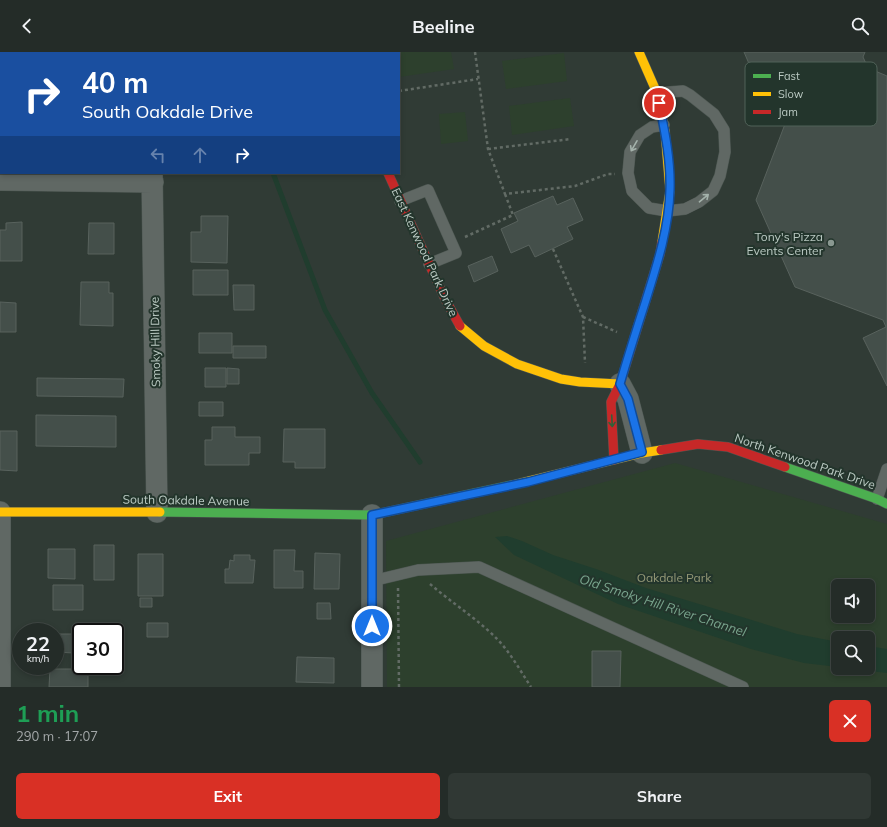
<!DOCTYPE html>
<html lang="en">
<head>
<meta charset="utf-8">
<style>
	:root { --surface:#242c28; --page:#303834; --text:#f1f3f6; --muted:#a3a7a8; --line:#414845; --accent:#d93025 }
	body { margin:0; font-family:Mulish,sans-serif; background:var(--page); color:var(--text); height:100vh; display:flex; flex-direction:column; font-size:15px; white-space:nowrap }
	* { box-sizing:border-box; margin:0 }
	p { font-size:13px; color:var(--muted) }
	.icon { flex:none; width:22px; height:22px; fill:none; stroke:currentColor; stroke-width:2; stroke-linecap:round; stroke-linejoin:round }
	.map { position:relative; height:635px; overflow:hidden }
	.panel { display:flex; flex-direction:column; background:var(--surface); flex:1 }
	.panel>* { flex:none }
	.top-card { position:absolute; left:0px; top:0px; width:400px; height:122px; box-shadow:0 2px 6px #0003,0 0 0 1px var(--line); background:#1a4fa0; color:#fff; overflow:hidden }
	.fabs { position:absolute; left:831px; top:527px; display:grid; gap:8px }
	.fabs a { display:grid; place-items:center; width:44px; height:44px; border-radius:6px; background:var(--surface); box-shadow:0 2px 6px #0003,0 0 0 1px var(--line); font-size:20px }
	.speed { position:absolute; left:12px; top:571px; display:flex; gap:8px; font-size:20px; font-weight:700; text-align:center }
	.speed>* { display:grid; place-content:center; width:52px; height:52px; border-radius:50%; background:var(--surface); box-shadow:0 2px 6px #0003,0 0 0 1px var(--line); line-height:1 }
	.speed small { font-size:10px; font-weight:400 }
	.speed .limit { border:2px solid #111; border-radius:6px; background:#fff; color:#111 }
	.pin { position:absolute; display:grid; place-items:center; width:34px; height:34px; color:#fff; margin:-17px; border:2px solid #fff; border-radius:50%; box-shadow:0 1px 4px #0007 }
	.me { position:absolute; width:44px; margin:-22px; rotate:0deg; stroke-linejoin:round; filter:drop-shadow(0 0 3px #0008) }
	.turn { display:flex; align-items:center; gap:14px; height:84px; padding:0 16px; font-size:18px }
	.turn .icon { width:52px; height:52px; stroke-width:2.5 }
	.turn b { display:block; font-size:28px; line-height:34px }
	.lanes { display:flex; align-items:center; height:38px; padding:0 16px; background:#0003; justify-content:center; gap:20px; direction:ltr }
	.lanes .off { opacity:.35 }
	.round { display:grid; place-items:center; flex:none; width:42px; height:42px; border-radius:6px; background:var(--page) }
	.headline { display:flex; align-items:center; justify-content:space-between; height:68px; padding:0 16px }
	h1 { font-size:24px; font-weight:700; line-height:30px; color:#1e9e55 }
	.action { display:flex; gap:8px; margin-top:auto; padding:8px 16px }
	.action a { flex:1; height:46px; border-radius:6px; background:var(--accent); color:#fff; font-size:16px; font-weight:700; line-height:46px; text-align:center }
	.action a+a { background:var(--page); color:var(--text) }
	header { display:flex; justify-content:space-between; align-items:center; height:52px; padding:0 16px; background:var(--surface); font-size:18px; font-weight:700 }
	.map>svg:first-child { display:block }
</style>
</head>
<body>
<header><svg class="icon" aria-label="back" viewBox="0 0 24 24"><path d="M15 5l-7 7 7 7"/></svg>Beeline<svg class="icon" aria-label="search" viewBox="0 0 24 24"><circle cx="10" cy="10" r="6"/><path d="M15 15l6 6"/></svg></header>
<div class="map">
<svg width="887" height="635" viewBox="0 0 887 635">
	<rect width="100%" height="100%" fill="#303b35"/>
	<path fill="#2d402d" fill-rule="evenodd" d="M389,0H451L454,17L399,25V1Z
		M564,1L567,29L506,37L502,9Z
		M570,46L574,74L512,83L509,54Z
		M465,60L468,89L441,92L439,62Z
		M675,411L887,472V635H387L386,489ZM838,534H868V564H838ZM838,586H868V616H838Z"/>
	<path fill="#203d2e" d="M507,484L522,489L553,503L596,517L646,536L719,558L797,582L838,590V615L804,611L751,597L618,552L514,503L495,485Z
		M868,594L887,597V621L845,616H868Z"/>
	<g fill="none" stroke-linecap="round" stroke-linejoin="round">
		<path stroke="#203d2e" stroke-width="5" d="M250,0V1
			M273,121L325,258L372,341L420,410"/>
	</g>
	<path fill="#444f4a" stroke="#58625d" d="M744,0H865L863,5L868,16L887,24V334L863,286L886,275L883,268L795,235L756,148L790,59L784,44L759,35Z
		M0,34H1V87H0Z
		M553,144L557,153L573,146L583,168L567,175L573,187L535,205L529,193L511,201L501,177L518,169L514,161Z
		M201,164H228L227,211L191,210V180H201Z
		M22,170V209H0V178H6V171Z
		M89,171H114V202H88Z
		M492,204L498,219L474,230L468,214Z
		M193,218H228V243H193Z
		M81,230H109V241H113V274L80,273Z
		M233,233H254V258H234Z
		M0,250L16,251V280H0Z
		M199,281H232V301H199Z
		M233,294H266V306H233Z
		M205,316H226V335H205Z
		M227,316L239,317V332H227Z
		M37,326L124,327L123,345L37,344Z
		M199,350H223V364H199Z
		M36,363L116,364V395L36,394Z
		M212,375H235V385H260V401H249V413H205V388H212Z
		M284,377H325V416H295V410H283Z
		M0,379H17V419L0,418Z
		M94,493H114V528H94Z
		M48,497H75V527L48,526Z
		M274,498H295L294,519H303V536H274Z
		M315,501L340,502L339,537H314Z
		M138,502H163V544H138Z
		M234,503H250V508H255L253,531H225V517H229L230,508L234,509Z
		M53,533H83V558H53Z
		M140,546H152V555H140Z
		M317,551H330L331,567H317Z
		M147,571H168V585H147Z
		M55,582H74V601L55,600Z
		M592,599H621L620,635H592Z
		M297,605L334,606V631L296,630Z
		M50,617H74V619H88V635H49Z"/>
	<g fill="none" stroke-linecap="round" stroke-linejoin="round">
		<defs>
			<path id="lane" d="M657,41L683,39L690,43L714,62L724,78L725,100L720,124L713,139L699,150L685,157L667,159L649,156L632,139L628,121L630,100L640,83L652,75L664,73
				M400,149L428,138L456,201L429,212
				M877,447L887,417
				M372,529L418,518L479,515L743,635"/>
			<path id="street" d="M143,0V1
				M333,0L334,1
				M152,121L157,460
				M0,128L153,130
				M620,332L628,347L642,401
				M0,460V635
				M372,463V635"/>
			<path id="fast" d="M785,415L877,447L887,452
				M160,460L372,463L512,433"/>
			<path id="slow" d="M639,0L657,41L665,79L670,139L662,190
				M460,274L484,294L517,312L561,327L580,330L620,332
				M512,433L642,401L661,398
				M0,460H160"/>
			<path id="jam" d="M388,121L445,247L460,274
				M661,398L698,392L728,395L785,415
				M614,408L611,350L620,332L660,202L662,190"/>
		</defs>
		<use href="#lane" stroke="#4d5752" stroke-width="12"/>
		<use href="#street" stroke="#4d5752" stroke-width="22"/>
		<use href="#fast" stroke="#4d5752" stroke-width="10"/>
		<use href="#slow" stroke="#4d5752" stroke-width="10"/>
		<use href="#jam" stroke="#4d5752" stroke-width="10"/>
		<path stroke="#626b65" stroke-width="2.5" stroke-dasharray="3 3" stroke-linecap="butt" d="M475,0L488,97L505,142L575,134L608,122H615
			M399,39L478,27
			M488,97L571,87
			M465,185L513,163L505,142
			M553,197L583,265L585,311
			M583,265L617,280
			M430,532C452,551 479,568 499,589C512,603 521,620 531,635
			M398,536L399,635"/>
		<use href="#lane" stroke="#606864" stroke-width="11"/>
		<use href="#street" stroke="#606864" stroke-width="21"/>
		<use href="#fast" stroke="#4caf50" stroke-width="9"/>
		<use href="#slow" stroke="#ffc107" stroke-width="9"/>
		<use href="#jam" stroke="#c62828" stroke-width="9"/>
	</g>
	<defs><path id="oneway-shaft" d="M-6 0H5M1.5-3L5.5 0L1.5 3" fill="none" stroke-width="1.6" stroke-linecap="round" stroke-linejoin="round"/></defs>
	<g stroke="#a4b2ab">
		<use href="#oneway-shaft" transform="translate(634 94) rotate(120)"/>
		<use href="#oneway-shaft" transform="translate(704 146) rotate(-40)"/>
	</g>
	<use stroke="#316039" href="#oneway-shaft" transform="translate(612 369) rotate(87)"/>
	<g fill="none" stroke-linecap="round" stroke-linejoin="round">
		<defs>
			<path id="route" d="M372,574V463L528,430L642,400L628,347L620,332C628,304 637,276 646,248C657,213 669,176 670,138C671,109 665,80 659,51"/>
		</defs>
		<use href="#route" stroke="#114b97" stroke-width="10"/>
		<use href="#route" stroke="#1a73e8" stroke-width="7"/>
	</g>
	<circle fill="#8a9891" stroke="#23352c" stroke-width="1.5" cx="831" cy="191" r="4"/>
	<g text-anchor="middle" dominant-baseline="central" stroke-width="4" stroke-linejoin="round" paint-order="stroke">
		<g font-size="12" fill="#bbcac3" stroke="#23352c" text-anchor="end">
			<text x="823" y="184">Tony's Pizza<tspan x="823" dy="14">Events Center</tspan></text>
		</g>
		<g font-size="12" fill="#bbcac3" stroke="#23352c">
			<text transform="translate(425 200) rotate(65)">East Kenwood Park Drive</text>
			<text transform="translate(155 290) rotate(-91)">Smoky Hill Drive</text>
			<text transform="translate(805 409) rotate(19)">North Kenwood Park Drive</text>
			<text transform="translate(186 448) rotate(1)">South Oakdale Avenue</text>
		</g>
		<g font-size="12" fill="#949876" stroke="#23352c">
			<text x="674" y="525">Oakdale Park</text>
		</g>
		<g font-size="13" font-style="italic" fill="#79a48d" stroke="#23352c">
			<text transform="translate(663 553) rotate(18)">Old Smoky Hill River Channel</text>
		</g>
	</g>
	<rect x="745" y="10" width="132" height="64" rx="6" fill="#23352c" stroke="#516259" stroke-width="1"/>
	<rect x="753" y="22" width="18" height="4" fill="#4caf50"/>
	<rect x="753" y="40" width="18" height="4" fill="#ffc107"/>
	<rect x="753" y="58" width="18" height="4" fill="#c62828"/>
	<g font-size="11" fill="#bbcac3">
		<text x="778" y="28">Fast</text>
		<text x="778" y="46">Slow</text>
		<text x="778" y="64">Jam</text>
	</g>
</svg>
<div class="fabs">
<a><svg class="icon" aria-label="sound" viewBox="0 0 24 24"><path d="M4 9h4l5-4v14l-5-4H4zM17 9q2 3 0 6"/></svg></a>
<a><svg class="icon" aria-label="search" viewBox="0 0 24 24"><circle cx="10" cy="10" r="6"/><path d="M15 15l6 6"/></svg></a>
</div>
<div class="speed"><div>22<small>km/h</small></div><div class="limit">30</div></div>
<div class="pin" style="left:659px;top:51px;background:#d93025"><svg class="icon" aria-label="arrive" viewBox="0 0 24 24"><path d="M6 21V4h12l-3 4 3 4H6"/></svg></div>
<svg class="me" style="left:372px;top:574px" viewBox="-20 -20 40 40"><circle r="17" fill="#1a73e8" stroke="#fff" stroke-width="3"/><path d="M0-11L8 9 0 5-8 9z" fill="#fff"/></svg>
<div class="top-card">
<div class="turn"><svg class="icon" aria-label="right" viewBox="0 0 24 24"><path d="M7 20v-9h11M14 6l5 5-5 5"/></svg><div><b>40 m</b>South Oakdale Drive</div></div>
<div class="lanes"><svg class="icon off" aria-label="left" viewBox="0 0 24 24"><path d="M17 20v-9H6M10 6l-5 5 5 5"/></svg><svg class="icon off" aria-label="ahead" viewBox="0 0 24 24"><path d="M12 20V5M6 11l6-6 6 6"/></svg><svg class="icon" aria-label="right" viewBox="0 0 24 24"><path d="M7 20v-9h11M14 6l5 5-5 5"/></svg></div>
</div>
</div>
<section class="panel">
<div class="headline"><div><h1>1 min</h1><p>290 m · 17:07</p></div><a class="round" style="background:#d93025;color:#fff"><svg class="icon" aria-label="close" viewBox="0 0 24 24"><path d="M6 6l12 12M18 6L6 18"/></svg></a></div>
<div class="action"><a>Exit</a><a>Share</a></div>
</section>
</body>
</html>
